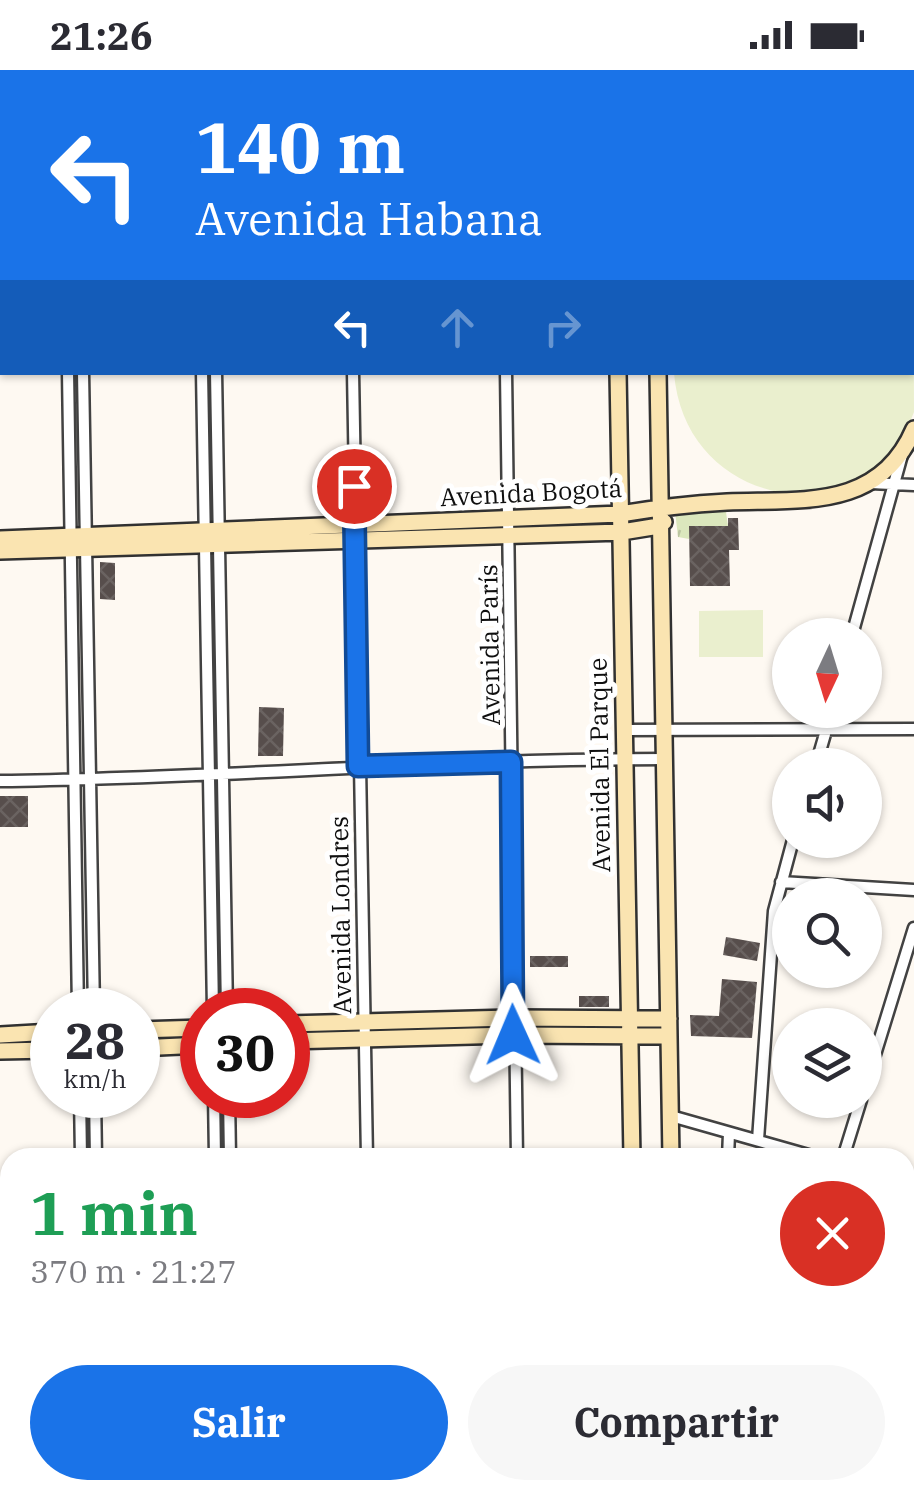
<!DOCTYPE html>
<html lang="es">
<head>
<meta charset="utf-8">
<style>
	:root { --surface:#fff; --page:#f7f7f7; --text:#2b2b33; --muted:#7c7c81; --accent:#1a73e8 }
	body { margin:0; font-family:"IBM Plex Serif",serif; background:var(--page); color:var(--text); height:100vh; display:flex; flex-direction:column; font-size:38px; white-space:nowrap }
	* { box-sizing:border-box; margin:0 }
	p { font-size:32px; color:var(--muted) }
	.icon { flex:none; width:55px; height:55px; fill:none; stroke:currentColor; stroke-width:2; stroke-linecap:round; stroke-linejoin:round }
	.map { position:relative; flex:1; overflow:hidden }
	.drawer { position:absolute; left:0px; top:1078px; width:915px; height:352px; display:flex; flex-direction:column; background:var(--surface); border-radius:30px 30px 0 0; box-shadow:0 2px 8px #0004 }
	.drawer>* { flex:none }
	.guide { position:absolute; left:0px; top:0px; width:915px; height:305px; box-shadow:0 2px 8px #0004; background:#1a73e8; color:#fff; overflow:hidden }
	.needle { width:65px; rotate:184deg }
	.controls { position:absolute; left:772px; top:548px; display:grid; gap:20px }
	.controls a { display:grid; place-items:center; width:110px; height:110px; border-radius:50%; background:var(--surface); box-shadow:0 2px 8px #0004; font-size:50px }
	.speed { position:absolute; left:30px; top:918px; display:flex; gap:20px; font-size:50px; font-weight:700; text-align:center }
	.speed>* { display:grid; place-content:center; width:130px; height:130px; border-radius:50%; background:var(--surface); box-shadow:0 2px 8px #0004; line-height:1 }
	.speed small { font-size:25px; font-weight:400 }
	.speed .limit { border:15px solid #d22; background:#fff; color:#111 }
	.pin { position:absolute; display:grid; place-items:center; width:85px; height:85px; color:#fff; margin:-42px; border:5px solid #fff; border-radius:50%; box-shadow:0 2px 10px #0007 }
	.me { position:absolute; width:110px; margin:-55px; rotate:359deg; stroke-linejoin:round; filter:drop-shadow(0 0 8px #0008) }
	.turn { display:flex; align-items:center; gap:35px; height:210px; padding:0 30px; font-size:45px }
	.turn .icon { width:130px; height:130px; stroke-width:2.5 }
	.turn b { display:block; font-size:70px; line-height:85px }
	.lanes { display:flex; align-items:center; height:95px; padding:0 30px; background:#0003; justify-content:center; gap:50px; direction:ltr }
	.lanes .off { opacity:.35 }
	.round { display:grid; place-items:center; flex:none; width:105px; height:105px; border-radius:52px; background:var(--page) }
	.overview { display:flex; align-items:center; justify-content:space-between; height:170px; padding:0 30px }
	h1 { font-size:60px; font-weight:700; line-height:75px; color:#1e9e55 }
	.button { display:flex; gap:20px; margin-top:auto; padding:20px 30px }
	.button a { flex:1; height:115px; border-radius:60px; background:var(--accent); color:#fff; font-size:40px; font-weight:700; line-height:115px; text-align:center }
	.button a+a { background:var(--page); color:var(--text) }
	.status { display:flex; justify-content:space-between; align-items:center; height:70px; padding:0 50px; background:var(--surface); direction:ltr }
	.status svg { height:28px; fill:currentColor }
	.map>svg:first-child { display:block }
</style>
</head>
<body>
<div class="status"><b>21:26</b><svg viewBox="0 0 49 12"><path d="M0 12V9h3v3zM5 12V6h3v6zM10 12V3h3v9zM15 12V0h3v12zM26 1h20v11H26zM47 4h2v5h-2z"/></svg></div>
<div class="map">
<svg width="914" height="1429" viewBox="0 0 914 1429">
	<defs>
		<pattern id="grass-tufts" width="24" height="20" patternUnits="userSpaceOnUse" patternTransform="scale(2.5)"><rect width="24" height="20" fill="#dbe7bd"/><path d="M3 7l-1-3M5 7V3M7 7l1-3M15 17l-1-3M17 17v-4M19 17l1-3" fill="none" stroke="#bbc5a1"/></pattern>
		<pattern id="building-cross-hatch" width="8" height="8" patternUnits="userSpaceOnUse" patternTransform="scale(2.5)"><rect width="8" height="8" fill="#574e4c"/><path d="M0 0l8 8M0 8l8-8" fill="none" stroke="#6a6361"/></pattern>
	</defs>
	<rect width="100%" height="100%" fill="#fef9f2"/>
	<path fill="url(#grass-tufts)" d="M0,0H187L188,2H2L0,96Z
		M675,441L726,442L728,456H689V469L678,467Z"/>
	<path fill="#eaefce" d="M913,72L914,342C868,470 685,441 674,303L912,302Z
		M763,540V587H699V541Z
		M10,1306V1420H156V1429H0V1335Z"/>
	<path fill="url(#building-cross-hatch)" d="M728,448H738L739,480H729L730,516H690L689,456H728Z
		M100,492L115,493V530L100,529Z
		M259,637L284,638L283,686H258Z
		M0,726H28V757H0Z
		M726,867L760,873L757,891L723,885Z
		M530,886H568V897H530Z
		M722,909L757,912L752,968L691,966L690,945L719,946Z
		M579,926H609V937H579Z"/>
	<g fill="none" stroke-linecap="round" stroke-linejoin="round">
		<defs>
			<path id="street" d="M203,0V2
				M350,0V2
				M500,0V2
				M68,302L78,940
				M83,302L94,940
				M202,302L213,940
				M216,302L227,940
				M353,302L367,1088
				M506,302L517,1088
				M870,413L914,415
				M852,565L902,385
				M624,660L914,659
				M816,695L832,640
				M0,711C222,708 443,689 666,689
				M781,812L914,820
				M865,1017L914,858
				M80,1025L81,1088
				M95,1025L96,1088
				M214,1025L215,1088
				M229,1025L230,1088
				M671,1046L819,1088
				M758,1070L774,841L793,770
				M728,1088L729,1063
				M843,1088L861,1030
				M905,1113L914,1115
				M905,1239L914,1241
				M0,1245H10
				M905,1334L914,1304
				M905,1362L914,1364
				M525,1420V1429
				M748,1429L750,1420
				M877,1429L880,1420"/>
			<path id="secondary" d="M613,0V2
				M654,0V2
				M887,0L890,2
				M711,2L714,0
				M912,29L914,31
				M0,113H2
				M0,150H2
				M618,302L632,1088
				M658,302L671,1088
				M0,469L620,444C656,438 691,434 727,432C801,429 879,441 914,359
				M0,481L622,462L659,456L664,452
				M288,954L513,948L669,949
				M138,960L202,958
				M0,965L52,962
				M288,971L513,965L669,966
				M138,978L202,975
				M0,981L52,980
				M638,1420V1429
				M677,1420V1429"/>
		</defs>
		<use href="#street" stroke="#424242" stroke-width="15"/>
		<use href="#secondary" stroke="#313131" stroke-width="20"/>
		<use href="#street" stroke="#fff" stroke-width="10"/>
		<use href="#secondary" stroke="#fae4b1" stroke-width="15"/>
	</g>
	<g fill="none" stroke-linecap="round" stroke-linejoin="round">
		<defs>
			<path id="route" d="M354,416L358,696L511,692L513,965"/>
		</defs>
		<use href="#route" stroke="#114b97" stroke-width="25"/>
		<use href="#route" stroke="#1a73e8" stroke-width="18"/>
	</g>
	<g text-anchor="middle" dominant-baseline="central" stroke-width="10" stroke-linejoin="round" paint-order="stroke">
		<g font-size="25" fill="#0f0f0f" stroke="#fff">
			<text transform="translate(531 422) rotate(-3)">Avenida Bogotá</text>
			<text transform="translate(489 575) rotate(-91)">Avenida París</text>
			<text transform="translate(599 695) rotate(-91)">Avenida El Parque</text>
			<text transform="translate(340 845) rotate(-91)">Avenida Londres</text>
		</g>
	</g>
</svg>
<div class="controls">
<a><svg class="needle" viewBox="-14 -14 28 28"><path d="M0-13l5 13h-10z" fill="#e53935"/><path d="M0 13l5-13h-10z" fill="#7c7c81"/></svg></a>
<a><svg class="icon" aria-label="sound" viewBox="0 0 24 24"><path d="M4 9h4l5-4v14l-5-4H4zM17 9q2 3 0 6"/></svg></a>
<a><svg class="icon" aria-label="search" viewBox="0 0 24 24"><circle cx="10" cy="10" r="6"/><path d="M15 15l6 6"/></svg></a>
<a><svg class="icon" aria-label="layers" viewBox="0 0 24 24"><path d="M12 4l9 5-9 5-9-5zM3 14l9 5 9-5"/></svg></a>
</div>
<div class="speed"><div>28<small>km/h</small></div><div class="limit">30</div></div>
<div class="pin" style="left:354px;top:416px;background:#d93025"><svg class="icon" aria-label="arrive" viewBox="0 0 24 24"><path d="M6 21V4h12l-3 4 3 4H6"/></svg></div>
<svg class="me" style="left:513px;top:965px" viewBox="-20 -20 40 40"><path d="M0-17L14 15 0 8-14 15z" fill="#1a73e8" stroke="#fff" stroke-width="4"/></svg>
<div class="guide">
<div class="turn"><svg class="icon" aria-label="left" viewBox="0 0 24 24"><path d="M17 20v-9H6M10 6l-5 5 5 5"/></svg><div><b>140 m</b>Avenida Habana</div></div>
<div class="lanes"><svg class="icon" aria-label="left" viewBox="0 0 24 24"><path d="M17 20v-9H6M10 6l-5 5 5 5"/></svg><svg class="icon off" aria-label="ahead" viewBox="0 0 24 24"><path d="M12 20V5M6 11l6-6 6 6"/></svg><svg class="icon off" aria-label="right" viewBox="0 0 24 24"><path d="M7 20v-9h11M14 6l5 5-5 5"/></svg></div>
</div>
<section class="drawer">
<div class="overview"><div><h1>1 min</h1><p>370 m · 21:27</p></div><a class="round" style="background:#d93025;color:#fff"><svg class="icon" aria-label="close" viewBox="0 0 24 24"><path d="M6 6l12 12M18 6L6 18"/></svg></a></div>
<div class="button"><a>Salir</a><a>Compartir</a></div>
</section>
</div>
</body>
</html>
